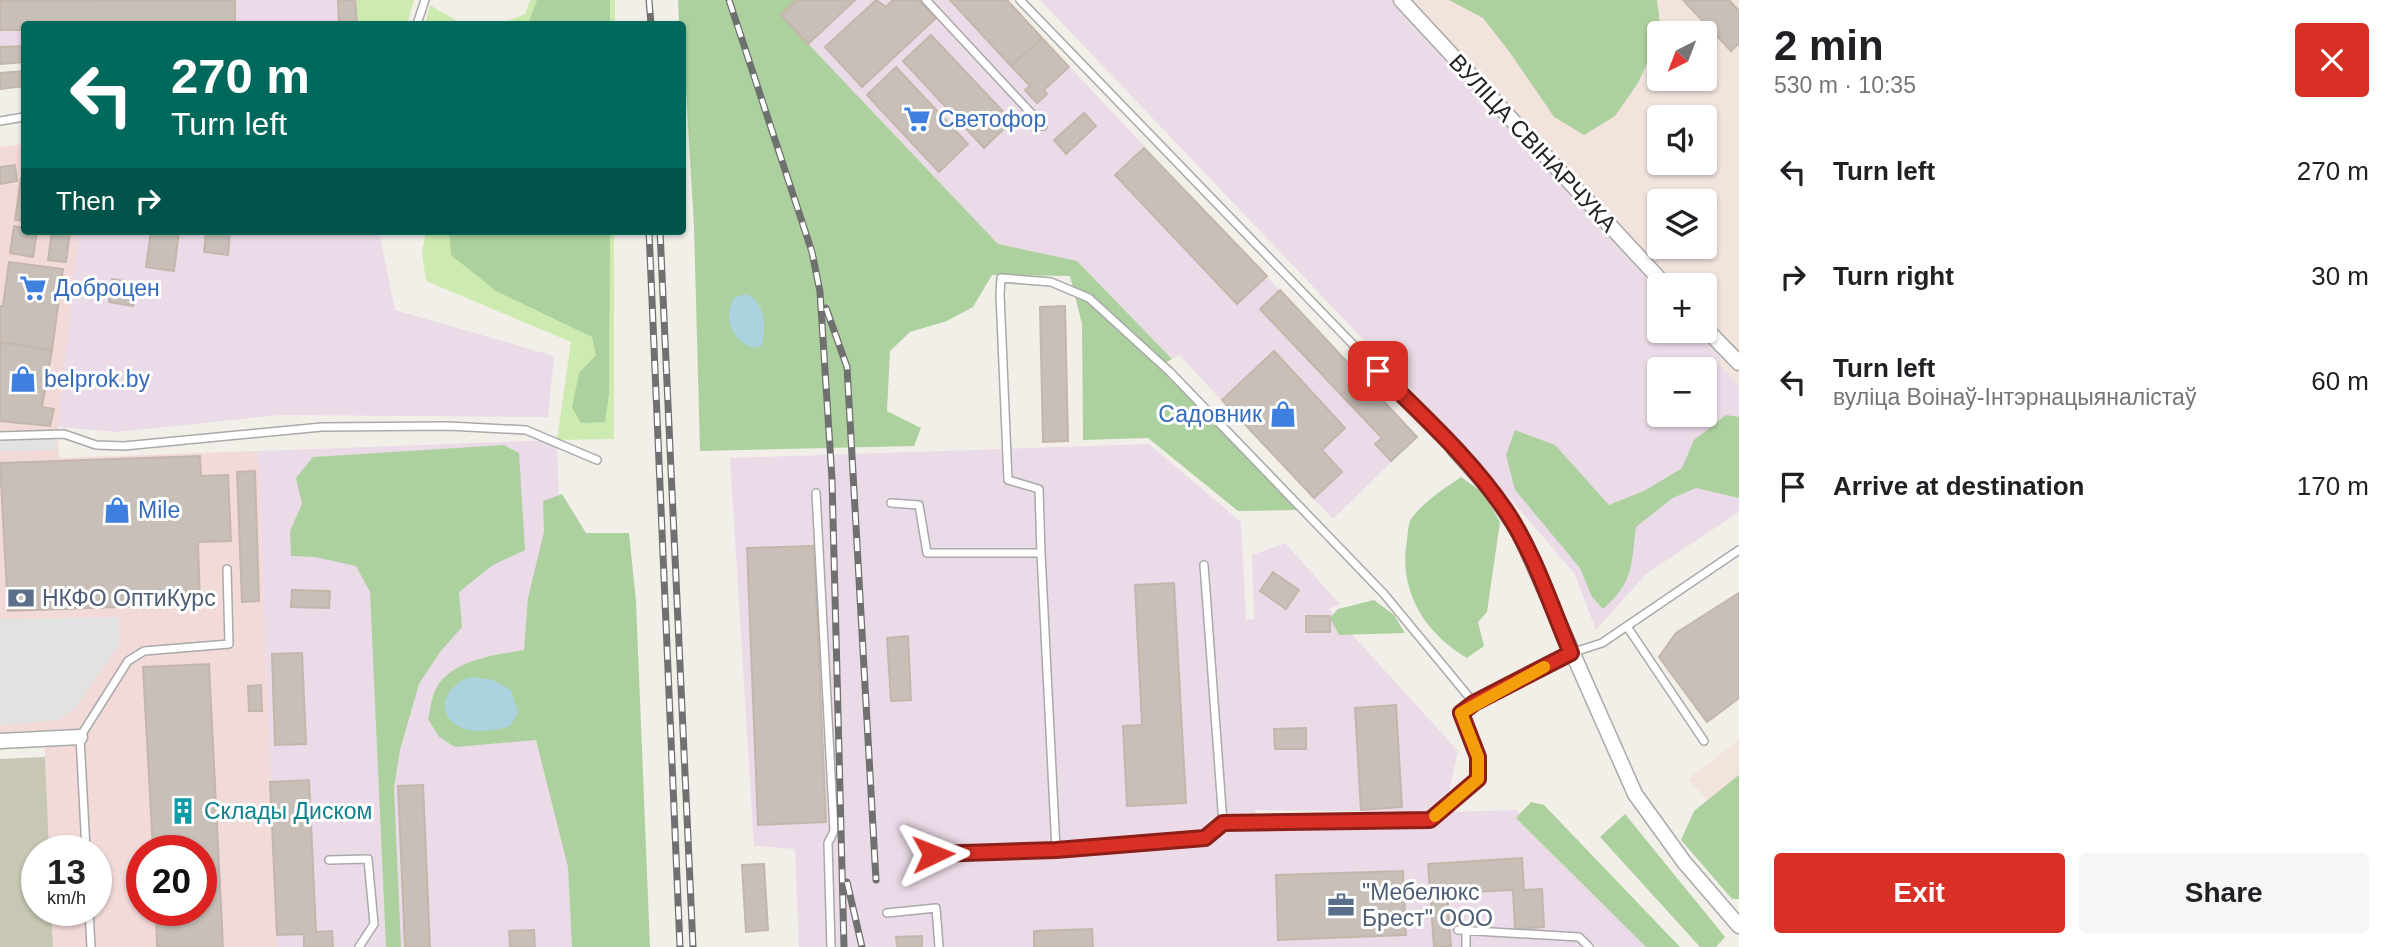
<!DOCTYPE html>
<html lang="en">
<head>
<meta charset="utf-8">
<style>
	:root { --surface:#fff; --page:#f6f6f6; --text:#202124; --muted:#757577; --accent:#d93025 }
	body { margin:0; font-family:Helvetica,sans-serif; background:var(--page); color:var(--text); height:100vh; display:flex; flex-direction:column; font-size:26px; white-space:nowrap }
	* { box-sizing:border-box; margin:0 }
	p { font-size:23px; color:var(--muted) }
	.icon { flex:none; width:38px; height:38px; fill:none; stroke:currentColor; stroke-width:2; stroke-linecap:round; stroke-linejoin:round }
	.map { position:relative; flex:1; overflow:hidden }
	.panel { display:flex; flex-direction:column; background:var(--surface); width:665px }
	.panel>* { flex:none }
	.top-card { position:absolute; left:21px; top:21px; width:665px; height:214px; border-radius:7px; box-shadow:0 2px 5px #0004; background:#00695c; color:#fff; overflow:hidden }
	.needle { width:46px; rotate:222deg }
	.controls { position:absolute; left:1647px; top:21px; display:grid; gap:14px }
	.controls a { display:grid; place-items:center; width:70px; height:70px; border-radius:7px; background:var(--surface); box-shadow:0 2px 5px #0004; font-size:35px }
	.speed { position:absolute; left:21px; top:835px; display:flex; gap:14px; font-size:35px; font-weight:700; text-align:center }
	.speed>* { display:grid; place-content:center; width:91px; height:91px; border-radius:50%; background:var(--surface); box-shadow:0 2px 5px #0004; line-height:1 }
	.speed small { font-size:18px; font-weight:400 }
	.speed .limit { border:10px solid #d22; background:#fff; color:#111 }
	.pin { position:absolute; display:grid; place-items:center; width:60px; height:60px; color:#fff; margin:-30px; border-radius:14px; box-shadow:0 4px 10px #0006 }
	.me { position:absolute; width:77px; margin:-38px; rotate:88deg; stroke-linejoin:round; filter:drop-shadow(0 0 5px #0008) }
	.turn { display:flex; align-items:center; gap:24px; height:147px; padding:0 35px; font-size:32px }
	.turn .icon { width:91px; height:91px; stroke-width:2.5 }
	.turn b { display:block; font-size:49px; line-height:60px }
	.then { display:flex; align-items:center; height:66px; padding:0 35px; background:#0003; gap:14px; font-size:26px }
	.round { display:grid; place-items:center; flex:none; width:74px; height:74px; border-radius:7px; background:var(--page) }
	.head { display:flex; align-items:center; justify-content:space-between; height:119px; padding:0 35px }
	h1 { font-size:42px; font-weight:600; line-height:52px }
	.primary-button { display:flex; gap:14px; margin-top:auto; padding:14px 35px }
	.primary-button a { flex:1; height:80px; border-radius:7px; background:var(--accent); color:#fff; font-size:28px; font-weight:600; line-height:80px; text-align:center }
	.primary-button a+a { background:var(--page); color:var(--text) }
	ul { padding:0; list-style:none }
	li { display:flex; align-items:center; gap:21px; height:105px; padding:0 35px }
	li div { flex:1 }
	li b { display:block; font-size:26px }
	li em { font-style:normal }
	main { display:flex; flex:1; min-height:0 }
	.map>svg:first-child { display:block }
</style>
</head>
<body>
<main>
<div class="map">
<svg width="1739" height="947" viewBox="0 0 1739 947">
	<rect width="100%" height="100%" fill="#f2efe9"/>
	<path fill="#f2dad9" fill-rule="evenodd" d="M24,144V231H79L58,427L59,458L258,451L277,947H53L51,910H96V850H49L44,730L0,733V147ZM142,850H201V910H142Z"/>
	<path fill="#ebdbe8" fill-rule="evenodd" d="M0,0H355L357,24H24V62L0,64Z
		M796,0H1007L1417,437L1333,519L1179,355L1172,359L1077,261L998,244L781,15Z
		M1040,0H1401L1659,285V331H1704L1727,351L1717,362L1739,386V512L1646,574L1596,630L1574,573L1461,442ZM1659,369H1704V415H1659Z
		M79,231H379L395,310L554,356L548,417L280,415L117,432L58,427Z
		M557,440L573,947H277L258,451Z
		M1149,444L1241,522L1246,620L1254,619L1252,555L1285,543L1340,604L1329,609L1458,751L1449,791L1425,812L1255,810L1256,831L1436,827L1450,812L1517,810L1651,947H799L795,849L754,846L730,458Z"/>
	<path fill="#f3e3dd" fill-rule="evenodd" d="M1401,0H1739V386L1717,362L1727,351L1705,327L1704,285H1665ZM1659,33H1704V79H1659ZM1659,117H1704V163H1659ZM1659,201H1704V247H1659Z
		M1739,740V835L1688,779Z"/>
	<path fill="#c7c7b4" d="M45,757L49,850H37V910H51L53,947H0V759Z"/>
	<path fill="#cdebb0" d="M355,0H414L407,24H357Z
		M530,0H615V24H501L525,14Z
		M430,5L462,24H425Z
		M426,231H614V439L557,440L571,342L426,281L422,253Z"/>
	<path fill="#add19e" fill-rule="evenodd" d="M537,0H610V24H528Z
		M678,0H796L781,15L998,244L1077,261L1172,359L1158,367L1301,510L1238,511L1148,438L1083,440L1082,324L1070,276L992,275L973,307L947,321L910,332L890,351L887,411L921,428L914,446L700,451L694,227L682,24H679Z
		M1449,0H1657L1661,32L1638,83L1615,116L1584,135L1554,117L1511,54L1483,18Z
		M449,231H610L609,394L605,422L581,423L572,408L579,373L596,355L592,337L496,291L451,255Z
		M1726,415L1739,417V498L1696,488L1673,498L1636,527C1631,565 1634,582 1603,609L1592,597L1580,568L1515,490L1506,455L1515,430L1555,445L1609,505L1646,490L1682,468L1694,440Z
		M504,445L519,453L525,550L493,565L459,592L462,627L440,652L419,684L400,750L394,788L401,947H386L370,592L356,566L315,557L291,556L290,531L302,504L296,478L313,457Z
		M1461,477L1482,492L1500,522L1487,612L1478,622L1484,646L1467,658C1424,633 1398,590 1407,540C1408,534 1408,524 1411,519C1424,501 1444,489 1461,477Z
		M562,494L586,533H629L636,601L650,947H572L568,867L536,740L455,747L439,737L428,719C430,711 431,701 434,693C447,660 495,655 524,650L528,598L544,532L543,501ZM470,678L493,680L503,728C478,730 449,734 445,701Z
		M1374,600L1394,615L1405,633L1339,635L1330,618L1338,609Z
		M1739,775V899H1732L1681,840L1694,811Z
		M1531,802L1544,805L1680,947H1646L1516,818Z
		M1625,814L1725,937L1716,947H1700L1600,837Z"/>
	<path fill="#e2e2e2" d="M57,439V450L0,451V440Z
		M119,617L120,644L74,709L58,720L0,726V619Z"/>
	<path fill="#aad3df" d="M746,294C766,302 766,327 762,345L757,348C733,346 721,316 735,297Z
		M470,677L493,680L511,690L518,713L510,726C498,730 478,733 465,729C433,718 443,686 470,677Z"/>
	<path fill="#c7bfb8" stroke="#c4b6ab" stroke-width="2" d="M235,0V24H24V30H0V1Z
		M338,0H355L357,24H339Z
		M796,0H855L808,44L781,15Z
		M876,0L886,7L893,0H919L936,18L862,87L825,47Z
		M950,0H1007L1042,38L1011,66Z
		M1683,0H1729L1739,11V43L1731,51Z
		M931,35L1012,121L984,148L903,61Z
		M1042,38L1069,67L1044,90L1047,94L1037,103L1025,90L1030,86L1011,66Z
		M24,46V62L0,64V47Z
		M896,67L968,144L939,172L867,95Z
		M24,71V86L0,89V73Z
		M1084,113L1096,126L1066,154L1054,140Z
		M1144,148L1267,276L1237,304L1115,175Z
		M15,165L17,181L0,184V167Z
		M21,178L24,179V221L15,220Z
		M14,226L24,228V231H37L33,257L10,253Z
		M52,231H70L66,262L48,260Z
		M151,231H179L174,271L146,267Z
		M206,231H230L228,255L204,252Z
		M9,262L63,269L52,350L0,342V306H3Z
		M112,279L136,283L133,306L109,302Z
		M1280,290L1417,437L1391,461L1375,444L1382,438L1260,309Z
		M1065,306L1068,441L1043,442L1040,307Z
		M0,342L52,350L42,407L54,409L50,426L0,421Z
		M1274,351L1345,428L1322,450L1342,472L1314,498L1222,400Z
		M200,456L201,476L228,475L231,541L198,542L200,604L8,611L0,463Z
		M255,471L259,601L242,602L237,472Z
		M814,546L826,822L758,825L747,548Z
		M1273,572L1299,590L1286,609L1260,591Z
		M1174,583L1186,803L1127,806L1123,726L1142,725L1135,585Z
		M292,590L330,591L329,608L291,607Z
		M1739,593V698L1707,722L1659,657L1676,633Z
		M1306,616H1330V632H1306Z
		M908,636L911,700L891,701L887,638Z
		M302,653L306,744L275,745L272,654Z
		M209,664L223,947H157L156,910H201V850H153L143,667Z
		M261,685L262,711H249L248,686Z
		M1396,705L1402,807L1361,810L1355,708Z
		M1306,728V749H1275L1274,729Z
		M309,780L316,932L332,931L333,947H304V934L277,935L270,782Z
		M423,785L430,947H405L398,786Z
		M1522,858L1524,890L1542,889L1544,927L1515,929L1513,890L1447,893L1451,946L1434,947L1428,864Z
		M764,864L768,930L746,932L742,865Z
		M1403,871L1406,935L1278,940L1276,875Z
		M1092,929L1093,947H1034V931Z
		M534,930L535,947H510L509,931Z
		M922,936V947H897L896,937Z"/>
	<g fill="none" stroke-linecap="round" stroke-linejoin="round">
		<defs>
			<path id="service" d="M926,0L1043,126
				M1020,0L1454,449
				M417,24L425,0
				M0,121L24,117
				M0,436L64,434L96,445L124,446L322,427L448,426L526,430L597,460
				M816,493L834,831L828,843L831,947
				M891,503L919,505L927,553H1041L1039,489L1008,480L1000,294L1001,278L1051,282L1089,298L1170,372L1384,594L1474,703
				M1041,553L1056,850L1205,838L1223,823L1204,565
				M1628,628L1704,741
				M1223,823L1430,820L1478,779V757L1461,713L1474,703L1571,653L1602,643L1739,550
				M86,850L80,737L128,661L144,651L229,644L227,569
				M933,854L1056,850
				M329,860L368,859L374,924L359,947
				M89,910L91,947
				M887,913L936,908L939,947
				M1458,930L1579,937L1589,947
				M1466,931V947"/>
			<path id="minor" d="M1401,0L1665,285
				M1704,327L1739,363
				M1454,449L1487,486L1519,532L1635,794L1684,862L1739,926
				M0,741L80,737"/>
		</defs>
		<use href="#service" stroke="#a9a9a9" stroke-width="10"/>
		<use href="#minor" stroke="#a9a9a9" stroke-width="17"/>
		<use href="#service" stroke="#fff" stroke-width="7"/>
		<use href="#minor" stroke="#fff" stroke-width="14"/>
		<defs>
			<path id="rail" d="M649,0L651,24
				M729,0L812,252L820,292L832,479L844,947
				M649,231L680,947
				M660,231L693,947
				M826,308L847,367L876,880
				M847,882L862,947"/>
		</defs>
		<use href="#rail" stroke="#707070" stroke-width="7"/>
		<use href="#rail" stroke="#fff" stroke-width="4.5" stroke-dasharray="13" stroke-linecap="butt"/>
	</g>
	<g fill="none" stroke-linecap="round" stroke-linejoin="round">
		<defs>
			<path id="route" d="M933,854L1056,850L1205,838L1223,823L1430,820L1478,779V757L1461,713L1474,703L1571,653C1551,606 1534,553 1506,511C1471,459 1422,415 1378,371"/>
		</defs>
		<use href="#route" stroke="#8d1f18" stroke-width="18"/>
		<use href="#route" stroke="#d93025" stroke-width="12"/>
		<path stroke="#f59e0b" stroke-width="12" d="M1435,816L1478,779V757L1461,713L1544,667"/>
	</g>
	<defs>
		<symbol id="supermarket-bare" viewBox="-9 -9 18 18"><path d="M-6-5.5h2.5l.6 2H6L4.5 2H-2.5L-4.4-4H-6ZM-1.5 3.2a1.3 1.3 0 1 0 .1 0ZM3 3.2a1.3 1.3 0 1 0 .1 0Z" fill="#3f7fe0" stroke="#fff" stroke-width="2.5" paint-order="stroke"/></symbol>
		<symbol id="shop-bare" viewBox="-9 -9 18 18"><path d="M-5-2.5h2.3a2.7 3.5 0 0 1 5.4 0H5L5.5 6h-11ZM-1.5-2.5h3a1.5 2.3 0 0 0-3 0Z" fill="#3f7fe0" stroke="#fff" stroke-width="2.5" paint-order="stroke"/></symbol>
		<symbol id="bank-bare" viewBox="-9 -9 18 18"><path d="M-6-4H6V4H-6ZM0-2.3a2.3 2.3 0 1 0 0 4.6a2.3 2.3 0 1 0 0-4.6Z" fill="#5c6f8a" stroke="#fff" stroke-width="2.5" paint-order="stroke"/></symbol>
		<symbol id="building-bare" viewBox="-9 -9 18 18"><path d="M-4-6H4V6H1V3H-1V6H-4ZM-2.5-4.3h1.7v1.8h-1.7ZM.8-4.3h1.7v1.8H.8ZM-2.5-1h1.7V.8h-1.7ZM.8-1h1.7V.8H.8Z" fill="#0f9aa8" stroke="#fff" stroke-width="2.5" paint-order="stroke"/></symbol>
		<symbol id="office-bare" viewBox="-9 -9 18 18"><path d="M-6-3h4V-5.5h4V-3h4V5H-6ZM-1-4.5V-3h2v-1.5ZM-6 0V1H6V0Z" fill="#5c6f8a" stroke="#fff" stroke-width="2.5" paint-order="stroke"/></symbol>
	</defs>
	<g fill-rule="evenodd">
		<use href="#supermarket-bare" x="898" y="100" width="38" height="38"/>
		<use href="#supermarket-bare" x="14" y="269" width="38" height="38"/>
		<use href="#shop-bare" x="4" y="360" width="38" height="38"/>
		<use href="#shop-bare" x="1264" y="395" width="38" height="38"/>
		<use href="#shop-bare" x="98" y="491" width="38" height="38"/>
		<use href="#bank-bare" x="2" y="579" width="38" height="38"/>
		<use href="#building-bare" x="164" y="792" width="38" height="38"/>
		<use href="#office-bare" x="1322" y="886" width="38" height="38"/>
	</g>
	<g text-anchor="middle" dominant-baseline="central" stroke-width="6" stroke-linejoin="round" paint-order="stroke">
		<g font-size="23" fill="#366cbe" stroke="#fff" text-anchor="start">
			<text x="938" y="119">Светофор</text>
			<text x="54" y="288">Доброцен</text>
			<text x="44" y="379">belprok.by</text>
			<text x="1262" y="414" text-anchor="end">Садовник</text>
			<text x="138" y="510">Mile</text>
		</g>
		<g font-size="23" fill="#222" stroke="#fff">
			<text transform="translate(1533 143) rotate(47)">ВУЛІЦА СВІНАРЧУКА</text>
		</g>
		<g font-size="23" fill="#4e5e75" stroke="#fff" text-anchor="start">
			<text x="42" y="598">НКФО ОптиКурс</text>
			<text x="1362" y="892">"Мебелюкс<tspan x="1362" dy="26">Брест" ООО</tspan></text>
		</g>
		<g font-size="23" fill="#0d838f" stroke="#fff" text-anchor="start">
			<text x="204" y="811">Склады Диском</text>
		</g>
	</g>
</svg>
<div class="controls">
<a><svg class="needle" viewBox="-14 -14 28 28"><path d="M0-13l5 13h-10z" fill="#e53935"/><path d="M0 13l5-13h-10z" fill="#757577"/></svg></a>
<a><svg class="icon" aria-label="sound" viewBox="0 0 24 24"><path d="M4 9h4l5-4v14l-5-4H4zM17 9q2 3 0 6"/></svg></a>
<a><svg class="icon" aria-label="layers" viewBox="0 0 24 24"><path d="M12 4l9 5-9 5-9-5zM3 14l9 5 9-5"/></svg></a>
<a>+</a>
<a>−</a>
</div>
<div class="speed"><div>13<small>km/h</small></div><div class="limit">20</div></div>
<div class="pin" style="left:1378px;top:371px;background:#d93025"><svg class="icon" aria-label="arrive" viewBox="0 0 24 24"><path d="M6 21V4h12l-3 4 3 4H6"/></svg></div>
<svg class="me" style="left:933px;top:854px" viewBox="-20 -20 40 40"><path d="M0-17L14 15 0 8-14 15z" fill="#d93025" stroke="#fff" stroke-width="4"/></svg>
<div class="top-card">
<div class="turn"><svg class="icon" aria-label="left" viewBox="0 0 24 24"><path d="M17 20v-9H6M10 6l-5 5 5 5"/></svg><div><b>270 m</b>Turn left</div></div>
<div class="then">Then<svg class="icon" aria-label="right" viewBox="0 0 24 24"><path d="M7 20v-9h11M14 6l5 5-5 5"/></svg></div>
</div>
</div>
<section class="panel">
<div class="head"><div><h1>2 min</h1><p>530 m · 10:35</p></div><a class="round" style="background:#d93025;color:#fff"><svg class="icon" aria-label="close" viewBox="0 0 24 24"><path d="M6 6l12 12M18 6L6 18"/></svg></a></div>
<ul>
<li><svg class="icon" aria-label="left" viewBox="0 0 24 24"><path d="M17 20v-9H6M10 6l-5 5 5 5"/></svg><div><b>Turn left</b></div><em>270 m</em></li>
<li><svg class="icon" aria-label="right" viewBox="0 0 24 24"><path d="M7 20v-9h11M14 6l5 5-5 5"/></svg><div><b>Turn right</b></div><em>30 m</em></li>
<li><svg class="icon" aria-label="left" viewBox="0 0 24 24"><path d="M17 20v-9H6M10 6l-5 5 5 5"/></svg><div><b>Turn left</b><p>вуліца Воінаў-Інтэрнацыяналістаў</p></div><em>60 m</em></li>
<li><svg class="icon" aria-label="arrive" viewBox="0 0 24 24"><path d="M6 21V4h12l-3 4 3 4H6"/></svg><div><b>Arrive at destination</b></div><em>170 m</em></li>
</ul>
<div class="primary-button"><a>Exit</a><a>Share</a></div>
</section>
</main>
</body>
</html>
